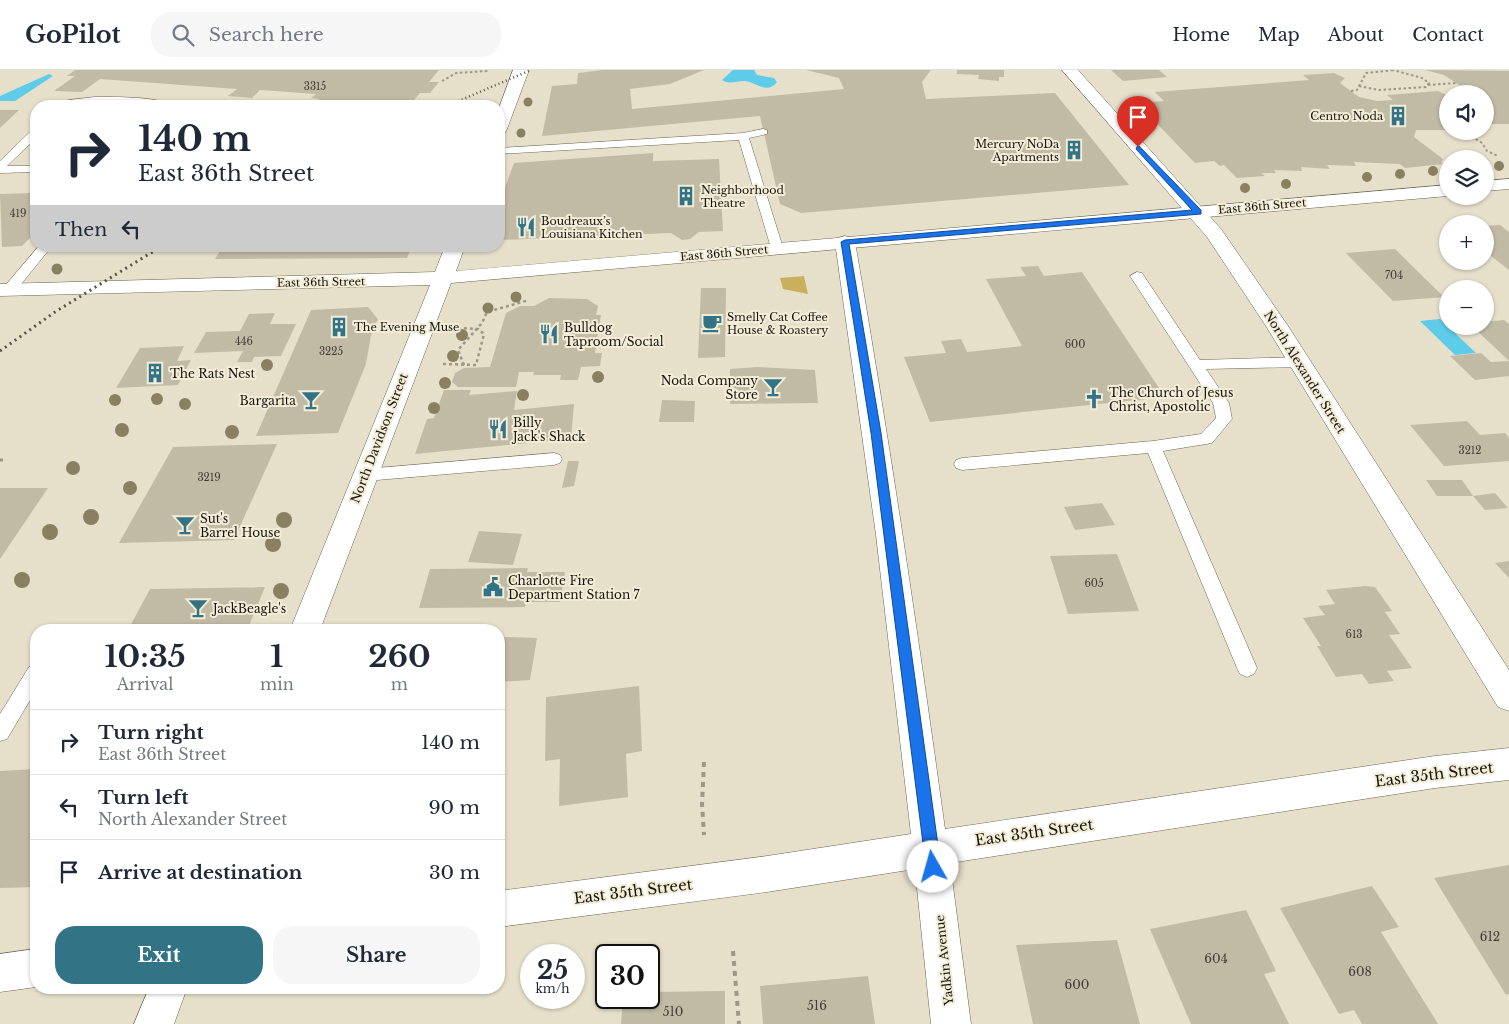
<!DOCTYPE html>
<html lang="en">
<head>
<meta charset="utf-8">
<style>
	:root { --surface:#fff; --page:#f6f6f7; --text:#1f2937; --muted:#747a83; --line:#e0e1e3; --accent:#327486 }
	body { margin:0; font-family:"Libre Baskerville",serif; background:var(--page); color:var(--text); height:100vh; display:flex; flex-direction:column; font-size:19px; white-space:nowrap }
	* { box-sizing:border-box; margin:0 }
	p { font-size:16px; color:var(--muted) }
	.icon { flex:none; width:28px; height:28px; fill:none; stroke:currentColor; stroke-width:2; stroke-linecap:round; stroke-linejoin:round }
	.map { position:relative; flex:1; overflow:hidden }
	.details { position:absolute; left:30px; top:554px; width:475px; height:370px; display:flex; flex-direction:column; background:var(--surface); border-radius:20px; box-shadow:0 1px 4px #0004 }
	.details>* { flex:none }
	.banner { position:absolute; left:30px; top:30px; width:475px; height:152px; border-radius:20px; box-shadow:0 1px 4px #0004; background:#fff; color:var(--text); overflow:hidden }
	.tools { position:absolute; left:1439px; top:15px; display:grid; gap:10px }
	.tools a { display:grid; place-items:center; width:55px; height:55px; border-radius:50%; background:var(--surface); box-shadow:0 1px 4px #0004; font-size:25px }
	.speed { position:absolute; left:520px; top:874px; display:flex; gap:10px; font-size:25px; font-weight:700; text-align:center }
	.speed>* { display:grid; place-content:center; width:65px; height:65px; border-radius:50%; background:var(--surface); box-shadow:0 1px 4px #0004; line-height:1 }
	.speed small { font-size:12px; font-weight:400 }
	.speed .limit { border:2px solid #111; border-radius:8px; background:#fff; color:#111 }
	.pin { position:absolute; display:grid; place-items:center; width:42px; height:42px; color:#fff; margin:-51px -21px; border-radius:50% 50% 50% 0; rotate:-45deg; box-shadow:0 0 5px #0007 }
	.pin .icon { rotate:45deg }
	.me { position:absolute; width:55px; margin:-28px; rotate:353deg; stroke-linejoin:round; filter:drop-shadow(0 0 4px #0008) }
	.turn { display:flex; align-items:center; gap:18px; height:105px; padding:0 25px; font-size:22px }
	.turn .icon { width:65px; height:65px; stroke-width:2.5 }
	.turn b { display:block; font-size:35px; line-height:42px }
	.then { display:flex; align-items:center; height:48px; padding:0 25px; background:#0003; gap:10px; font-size:19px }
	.eta { display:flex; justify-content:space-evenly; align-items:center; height:85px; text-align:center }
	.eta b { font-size:30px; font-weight:700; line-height:35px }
	.primary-button { display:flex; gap:10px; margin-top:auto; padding:10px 25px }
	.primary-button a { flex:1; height:58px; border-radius:20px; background:var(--accent); color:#fff; font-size:20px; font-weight:700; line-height:58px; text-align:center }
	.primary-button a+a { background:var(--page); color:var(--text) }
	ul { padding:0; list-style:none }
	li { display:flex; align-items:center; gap:15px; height:65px; padding:0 25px; border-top:1px solid var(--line) }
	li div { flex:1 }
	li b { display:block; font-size:19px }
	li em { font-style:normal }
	header { display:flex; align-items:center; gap:30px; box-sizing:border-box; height:70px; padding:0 25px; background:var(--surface); border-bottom:1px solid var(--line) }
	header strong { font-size:24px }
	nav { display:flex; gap:28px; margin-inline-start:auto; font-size:18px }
	.search { width:350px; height:45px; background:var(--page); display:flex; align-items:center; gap:12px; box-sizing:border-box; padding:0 18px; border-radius:20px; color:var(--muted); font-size:19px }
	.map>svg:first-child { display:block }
</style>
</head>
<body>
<header>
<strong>GoPilot</strong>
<div class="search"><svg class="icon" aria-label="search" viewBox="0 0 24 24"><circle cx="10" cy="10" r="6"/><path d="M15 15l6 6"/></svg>Search here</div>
<nav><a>Home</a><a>Map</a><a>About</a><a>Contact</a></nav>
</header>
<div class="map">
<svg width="1509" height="954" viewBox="0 0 1509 954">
	<rect width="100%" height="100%" fill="#e6e0cb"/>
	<path fill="#c8b05d" d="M804,206L808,224L783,219L780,208Z"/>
	<path fill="#5ecbe9" d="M733,0H754L757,5L774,8L777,12C767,25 756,12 745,11C736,11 730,15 722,10Z
		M49,4L53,6L15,31H0V26Z
		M1440,249L1476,283L1455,285L1420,251Z"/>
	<path fill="#c1bba6" d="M75,0H439L429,12H439L430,23H420L409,36H311L319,29L311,28L316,24L260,20L252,28L228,26L237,19L100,9L82,22L54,21L75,6H67Z
		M603,0H704L670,14L630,19L632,39L844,19L839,8L806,0H931L922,12L926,29L1055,23L1129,115L801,143L780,134L760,46L542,66L552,16L577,14L578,3Z
		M957,0H1004V7H999V11L978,9L979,5L957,4Z
		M1111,0H1159L1167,7L1123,11Z
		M1425,0L1509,1V54H1487L1489,56H1485V24H1462L1464,18L1456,13L1444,5Z
		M1334,3L1345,8L1340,13L1359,27L1377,31L1393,30L1387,25L1438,21L1448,26V60H1416L1414,67L1443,89L1441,93L1444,94L1405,98L1400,94L1354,92L1356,96L1327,95L1330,99L1301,97L1302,101L1274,100L1276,103H1261L1265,106L1237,108L1224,95L1220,96L1214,91L1195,93L1137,33L1164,31L1155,22L1309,10L1303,5Z
		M0,40H19L0,58Z
		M653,83V91L719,89L723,161L699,162L690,169L682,170L671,163L499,170V134L514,93Z
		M36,119V162L22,176L2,177L0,124L32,123Z
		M1500,155L1509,162V200L1485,181V156Z
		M223,176H412L407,188L215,189Z
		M1395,179L1444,227L1393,231L1346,183Z
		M1038,196L1044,206L1082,202L1165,327L930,352L904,287L946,283L941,271L961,269L967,282L1022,276L986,209L1026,206L1020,197Z
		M701,218H726L725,287L698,288Z
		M549,228L587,229L598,236L596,245H601L595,283H602L600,296L581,297L578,310H560L561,305H533L534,302H519L516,317H458L452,312L455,303L464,298L490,297L506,243L520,236H534Z
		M368,237L378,249L371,265L366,294L338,363L256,366L311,240Z
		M275,243L270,254H296L281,286L254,287L252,292H237L243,281L194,283L206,262L240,261L249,244Z
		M1504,250L1509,254V306L1475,310L1450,286L1481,283L1491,292L1509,291L1472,256H1485V252Z
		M184,276L177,291L191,290L178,315L116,318L140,278Z
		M757,297L815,300L818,333L730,334V299Z
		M444,320H471L469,325L517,321L514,340L574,334L571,369L415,384L427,349L434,348Z
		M662,330L695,331L694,352H659Z
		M1467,351L1480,365L1505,363L1509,368V391L1444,396L1410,355Z
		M277,374L234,470L119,473L173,377Z
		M568,391H579L574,416L562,418Z
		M1426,410H1462L1473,426L1495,423L1508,438L1485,440L1473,426H1437Z
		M0,418H48L0,489Z
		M1102,433L1115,455L1075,460L1064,437Z
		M479,461L522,464L513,495L468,492Z
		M1117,484L1139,541L1068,544L1050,486Z
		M1509,491V508L1495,493Z
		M528,498L527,502H565L560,532H526L525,537L419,538L430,499Z
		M1365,516L1375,517L1392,541L1385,542L1400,564L1389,565L1412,598L1387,601L1394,611L1369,614L1362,604L1336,607L1317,576H1321L1303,548L1325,545L1318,536L1335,534L1326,520Z
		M265,517L247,560H121L129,558L150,519Z
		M507,567L537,568L530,610L499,612V568Z
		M639,616L642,681L626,684L628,727L559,736L560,689L545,691L546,627Z
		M36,699V817L0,818V701Z
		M1509,795V924L1506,925L1434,808Z
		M1372,816L1399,857L1381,862L1438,954H1362L1354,940L1339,944L1280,838Z
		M1246,840L1276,901L1264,904L1289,954H1191L1150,859Z
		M1117,870L1140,954H1033L1016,875Z
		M868,906L875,954H763L760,916Z
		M725,921V954H621L623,928H649V922Z"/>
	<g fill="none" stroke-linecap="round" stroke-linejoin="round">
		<defs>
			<path id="service" d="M95,27C112,27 160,26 171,36L95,33L57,36L69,30Z
				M36,59V68L7,96H36V102L0,103V91L32,60Z
				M763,59L767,60V64L749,68L783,178L777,182L771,178L739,70L499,84V78L743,63Z
				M39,176H52L14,223H4L2,220L4,217Z
				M1137,202L1142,203L1200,290L1300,287L1307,292L1300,297L1206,299L1229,333L1232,349L1212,373L1163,381L1257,598L1254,604L1247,607L1240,604L1237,598L1148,383L962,400L956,398L954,394L956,390L962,388L1153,371L1201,364L1216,348L1213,333L1130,206Z
				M554,383L560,385L562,389L560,393L554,395L365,411L359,409L357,405L359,401L365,399Z
				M36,594V620L7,669L0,671V644L29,597Z"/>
			<path id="minor" d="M1062,0H1078L1221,159L1288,256L1509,600V641L1498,637L1266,256L1207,167Z
				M845,166L852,168L855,172C889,367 918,563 945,759L1435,686L1509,678V710L1435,718L950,793L971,954H931L915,799L767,822L499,857V821L767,786L911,764L876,465L835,172L838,168Z
				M36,879V917L0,922V884Z"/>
			<path id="tertiary" d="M513,0H529L507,59L505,63L499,64V38Z
				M1509,109V119L1485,121V111Z
				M1448,115V126L451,213L320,560H290L430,215L0,226V214L435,202L445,176H465L456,201Z
				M149,918H187L174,954H134Z"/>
		</defs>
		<use href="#service" stroke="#6a6552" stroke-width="1"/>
		<use href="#minor" stroke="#6a6552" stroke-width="1"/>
		<use href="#tertiary" stroke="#6a6552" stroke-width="1"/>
		<path stroke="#9c9787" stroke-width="2" stroke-dasharray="2.5 2.5" stroke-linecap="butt" d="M442,11L456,3L488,1
			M1428,15L1456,13
			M1359,16L1379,20L1426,17L1429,13L1422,8L1393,0
			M1351,21L1357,20L1366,3L1394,0
			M1463,61L1482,73L1487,81L1498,86"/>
		<path stroke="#9c9787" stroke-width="2.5" stroke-dasharray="3 3" stroke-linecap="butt" d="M443,294L476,295L484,264L478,259L458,258
			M464,295L458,280L482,253L487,242L529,230"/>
		<path stroke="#9c9787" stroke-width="3" stroke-dasharray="4 4" stroke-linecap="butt" d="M0,390H3"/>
		<path stroke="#9c9787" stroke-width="4" stroke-dasharray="5 5" stroke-linecap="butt" d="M704,692L702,734L704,765
			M733,881L739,954"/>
		<use href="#service" fill="#fff" fill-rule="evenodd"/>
		<use href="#minor" fill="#fff" fill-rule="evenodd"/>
		<use href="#tertiary" fill="#fff" fill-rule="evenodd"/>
		<path stroke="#585448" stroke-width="2.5" stroke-dasharray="1 3" stroke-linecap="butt" d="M447,36L531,0"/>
		<path stroke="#585448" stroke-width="3" stroke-dasharray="2 4" stroke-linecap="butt" d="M0,281L55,242L162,176"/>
	</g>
	<g fill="#888061">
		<circle cx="528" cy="32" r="4.5"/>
		<circle cx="521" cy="63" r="4.5"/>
		<circle cx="1499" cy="96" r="5"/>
		<circle cx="1433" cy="101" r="5"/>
		<circle cx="1400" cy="104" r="5"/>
		<circle cx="1367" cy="107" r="5"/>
		<circle cx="1286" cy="114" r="5"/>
		<circle cx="1245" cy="118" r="5"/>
		<circle cx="57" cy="199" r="5.5"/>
		<circle cx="516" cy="227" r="5.5"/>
		<circle cx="488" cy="238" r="5.5"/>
		<circle cx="462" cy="265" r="6"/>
		<circle cx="453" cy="286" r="6"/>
		<circle cx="267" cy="295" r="6"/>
		<circle cx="598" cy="307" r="6"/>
		<circle cx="445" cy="313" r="6"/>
		<circle cx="523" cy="325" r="6"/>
		<circle cx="157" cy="329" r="6"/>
		<circle cx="115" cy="330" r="6"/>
		<circle cx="185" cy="334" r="6"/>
		<circle cx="434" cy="338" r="6"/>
		<circle cx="122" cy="360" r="7"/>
		<circle cx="232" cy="362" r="7"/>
		<circle cx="73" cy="398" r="7"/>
		<circle cx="130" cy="418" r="7"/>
		<circle cx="91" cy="447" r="8"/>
		<circle cx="284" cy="450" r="8"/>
		<circle cx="50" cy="462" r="8"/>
		<circle cx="273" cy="474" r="8"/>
		<circle cx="22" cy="510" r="8"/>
		<circle cx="281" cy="521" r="8"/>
	</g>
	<path fill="#1a73e8" stroke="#114b97" d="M1138,75L1201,140V144L849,174L881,363L941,797L938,802L933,805L928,802L926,797L871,363L841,172L845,170L1192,140L1136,79Z"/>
	<defs>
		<symbol id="building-bare" viewBox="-9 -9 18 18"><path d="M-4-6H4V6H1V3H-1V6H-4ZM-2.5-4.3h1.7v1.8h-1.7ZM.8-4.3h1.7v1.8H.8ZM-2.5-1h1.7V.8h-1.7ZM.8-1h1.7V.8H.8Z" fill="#327486" stroke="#f3edd8" stroke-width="2.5" paint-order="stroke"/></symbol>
		<symbol id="restaurant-bare" viewBox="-9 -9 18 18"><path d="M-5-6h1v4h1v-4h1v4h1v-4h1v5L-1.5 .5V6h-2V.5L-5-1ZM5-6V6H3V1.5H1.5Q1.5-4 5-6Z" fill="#327486" stroke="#f3edd8" stroke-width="2.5" paint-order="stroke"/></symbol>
		<symbol id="cafe-bare" viewBox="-9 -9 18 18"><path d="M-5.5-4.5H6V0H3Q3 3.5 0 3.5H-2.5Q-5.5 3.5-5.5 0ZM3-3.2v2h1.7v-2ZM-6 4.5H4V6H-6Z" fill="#327486" stroke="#f3edd8" stroke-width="2.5" paint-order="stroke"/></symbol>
		<symbol id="bar-bare" viewBox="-9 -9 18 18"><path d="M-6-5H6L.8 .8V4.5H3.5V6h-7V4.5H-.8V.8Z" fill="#327486" stroke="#f3edd8" stroke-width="2.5" paint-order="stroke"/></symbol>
		<symbol id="church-bare" viewBox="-9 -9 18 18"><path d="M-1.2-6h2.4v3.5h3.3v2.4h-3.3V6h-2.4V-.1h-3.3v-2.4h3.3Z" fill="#327486" stroke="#f3edd8" stroke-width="2.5" paint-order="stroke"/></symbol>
		<symbol id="civic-bare" viewBox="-9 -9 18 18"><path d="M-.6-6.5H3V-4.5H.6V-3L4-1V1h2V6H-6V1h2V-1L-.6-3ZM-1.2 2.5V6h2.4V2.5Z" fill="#327486" stroke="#f3edd8" stroke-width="2.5" paint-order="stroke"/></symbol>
	</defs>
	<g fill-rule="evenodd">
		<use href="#building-bare" x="1384" y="32" width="28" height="28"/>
		<use href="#building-bare" x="1060" y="66" width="28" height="28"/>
		<use href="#building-bare" x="672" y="112" width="28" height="28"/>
		<use href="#restaurant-bare" x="512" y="143" width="28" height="28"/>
		<use href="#cafe-bare" x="698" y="239" width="28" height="28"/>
		<use href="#building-bare" x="325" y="243" width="28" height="28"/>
		<use href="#restaurant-bare" x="535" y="250" width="28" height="28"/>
		<use href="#building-bare" x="141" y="289" width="28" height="28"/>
		<use href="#bar-bare" x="759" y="303" width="28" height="28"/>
		<use href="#church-bare" x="1080" y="315" width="28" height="28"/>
		<use href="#bar-bare" x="297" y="316" width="28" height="28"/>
		<use href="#restaurant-bare" x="484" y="345" width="28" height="28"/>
		<use href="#bar-bare" x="171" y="441" width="28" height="28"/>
		<use href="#civic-bare" x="479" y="503" width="28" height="28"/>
		<use href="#bar-bare" x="184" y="524" width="28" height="28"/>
	</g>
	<g text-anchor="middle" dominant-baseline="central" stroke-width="4" stroke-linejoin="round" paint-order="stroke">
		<g font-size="10" fill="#423e33">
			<text x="315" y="16">3315</text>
			<text x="18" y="143">419</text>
			<text x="1394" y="205">704</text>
			<text x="244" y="271">446</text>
			<text x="1075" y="274">600</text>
			<text x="331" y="281">3225</text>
			<text x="1470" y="380">3212</text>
			<text x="209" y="407">3219</text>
			<text x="1094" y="513">605</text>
			<text x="1354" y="564">613</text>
		</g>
		<g font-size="11" fill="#17150d" stroke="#f3edd8" text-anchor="start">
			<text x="1383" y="46" text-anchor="end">Centro Noda</text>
			<text x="1059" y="74" text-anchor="end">Mercury NoDa<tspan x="1059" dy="13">Apartments</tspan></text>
			<text x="701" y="120">Neighborhood<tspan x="701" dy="13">Theatre</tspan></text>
			<text x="541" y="151">Boudreaux’s<tspan x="541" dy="13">Louisiana Kitchen</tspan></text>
			<text x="727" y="247">Smelly Cat Coffee<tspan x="727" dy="13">House &amp; Roastery</tspan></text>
			<text x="354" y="257">The Evening Muse</text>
		</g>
		<g font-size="11" fill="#17150d" stroke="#f3edd8">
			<text transform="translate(1262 136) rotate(-5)">East 36th Street</text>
			<text transform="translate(724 183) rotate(-5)">East 36th Street</text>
			<text transform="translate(321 212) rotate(-1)">East 36th Street</text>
		</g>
		<g font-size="12" fill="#17150d" stroke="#f3edd8" text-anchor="start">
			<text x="564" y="257">Bulldog<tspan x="564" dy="14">Taproom/Social</tspan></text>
			<text x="170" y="303">The Rats Nest</text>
			<text x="758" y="310" text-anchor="end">Noda Company<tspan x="758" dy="14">Store</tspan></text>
			<text x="1109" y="322">The Church of Jesus<tspan x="1109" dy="14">Christ, Apostolic</tspan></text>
			<text x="296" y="330" text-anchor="end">Bargarita</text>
			<text x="513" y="352">Billy<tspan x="513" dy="14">Jack's Shack</tspan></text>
			<text x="200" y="448">Sut's<tspan x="200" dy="14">Barrel House</tspan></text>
			<text x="508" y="510">Charlotte Fire<tspan x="508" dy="14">Department Station 7</tspan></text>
			<text x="213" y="538">JackBeagle's</text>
		</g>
		<g font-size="12" fill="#17150d" stroke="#f3edd8">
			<text transform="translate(1305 302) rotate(58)">North Alexander Street</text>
			<text transform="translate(379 368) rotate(-69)">North Davidson Street</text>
			<text transform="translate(944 890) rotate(-96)">Yadkin Avenue</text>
		</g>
		<g font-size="12" fill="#423e33">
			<text x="1490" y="866">612</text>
			<text x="1216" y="888">604</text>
			<text x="1360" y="901">608</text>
			<text x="1077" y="914">600</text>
			<text x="817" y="935">516</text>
			<text x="673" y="941">510</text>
		</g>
		<g font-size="15" fill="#17150d" stroke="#f3edd8">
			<text transform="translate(1434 704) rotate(-7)">East 35th Street</text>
			<text transform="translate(1034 762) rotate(-8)">East 35th Street</text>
			<text transform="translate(633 821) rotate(-7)">East 35th Street</text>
		</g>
	</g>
</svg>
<div class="tools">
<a><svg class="icon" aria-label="sound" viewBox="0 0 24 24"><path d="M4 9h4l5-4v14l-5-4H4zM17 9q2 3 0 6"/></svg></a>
<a><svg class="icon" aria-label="layers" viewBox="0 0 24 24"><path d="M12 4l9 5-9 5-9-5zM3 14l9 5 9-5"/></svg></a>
<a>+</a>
<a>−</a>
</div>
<div class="speed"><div>25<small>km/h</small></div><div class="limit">30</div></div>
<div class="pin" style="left:1138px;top:77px;background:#d93025"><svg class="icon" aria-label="arrive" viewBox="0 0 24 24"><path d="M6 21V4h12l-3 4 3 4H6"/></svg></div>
<svg class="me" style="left:933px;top:797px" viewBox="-20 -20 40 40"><circle r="19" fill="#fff"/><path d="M0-13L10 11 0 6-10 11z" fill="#1a73e8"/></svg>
<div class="banner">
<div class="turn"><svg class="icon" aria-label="right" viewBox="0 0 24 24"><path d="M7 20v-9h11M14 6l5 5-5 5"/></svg><div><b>140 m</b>East 36th Street</div></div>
<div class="then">Then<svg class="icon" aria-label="left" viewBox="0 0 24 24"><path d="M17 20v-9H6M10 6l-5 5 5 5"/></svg></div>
</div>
<section class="details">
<div class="eta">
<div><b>10:35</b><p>Arrival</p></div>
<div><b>1</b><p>min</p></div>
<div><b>260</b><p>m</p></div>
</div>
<ul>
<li><svg class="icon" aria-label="right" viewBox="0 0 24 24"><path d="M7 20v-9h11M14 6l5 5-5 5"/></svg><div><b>Turn right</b><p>East 36th Street</p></div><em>140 m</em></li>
<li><svg class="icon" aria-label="left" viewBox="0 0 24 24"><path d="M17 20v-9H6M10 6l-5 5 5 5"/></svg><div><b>Turn left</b><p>North Alexander Street</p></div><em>90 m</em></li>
<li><svg class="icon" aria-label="arrive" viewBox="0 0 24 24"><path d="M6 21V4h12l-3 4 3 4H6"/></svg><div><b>Arrive at destination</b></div><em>30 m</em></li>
</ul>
<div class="primary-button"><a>Exit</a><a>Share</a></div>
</section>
</div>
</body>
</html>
